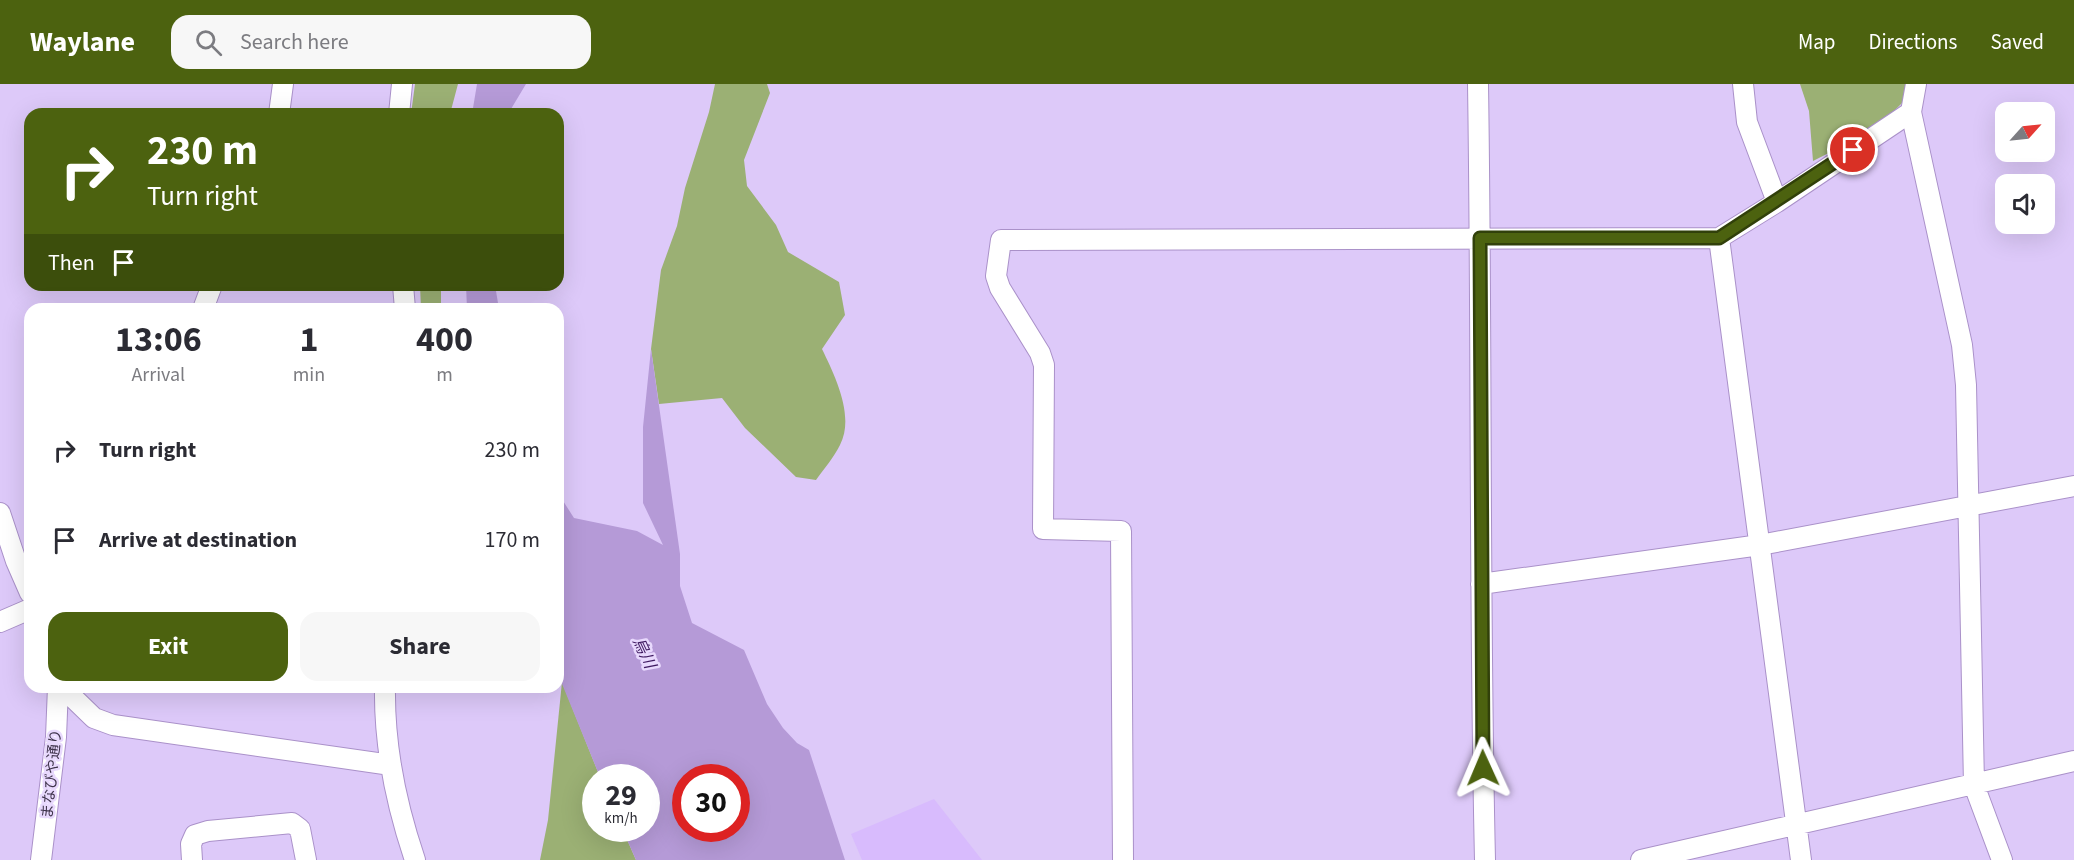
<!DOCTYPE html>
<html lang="en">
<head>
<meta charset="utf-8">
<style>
	:root { --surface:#fff; --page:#f7f7f7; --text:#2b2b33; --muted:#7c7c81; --accent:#4c620f }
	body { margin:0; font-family:"Source Sans 3","Noto Sans JP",sans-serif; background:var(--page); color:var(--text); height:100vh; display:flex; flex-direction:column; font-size:22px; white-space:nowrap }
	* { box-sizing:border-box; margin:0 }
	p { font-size:20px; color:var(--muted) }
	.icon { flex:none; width:33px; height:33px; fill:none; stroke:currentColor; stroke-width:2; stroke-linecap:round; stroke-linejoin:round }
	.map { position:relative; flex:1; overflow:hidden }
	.drawer { position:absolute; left:24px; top:219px; width:540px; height:390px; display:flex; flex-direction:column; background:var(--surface); border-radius:18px; box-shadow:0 6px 24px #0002 }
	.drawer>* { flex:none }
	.banner { position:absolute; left:24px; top:24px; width:540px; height:183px; border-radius:18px; box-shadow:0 6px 24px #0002; background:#4c620f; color:#fff; overflow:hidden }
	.needle { width:39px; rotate:63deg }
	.tools { position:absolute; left:1995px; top:18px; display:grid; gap:12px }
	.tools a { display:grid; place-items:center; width:60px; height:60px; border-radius:12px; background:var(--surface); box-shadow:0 6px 24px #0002; font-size:30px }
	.speed { position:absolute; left:582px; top:680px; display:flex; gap:12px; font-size:30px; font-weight:700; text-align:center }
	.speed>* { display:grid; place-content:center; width:78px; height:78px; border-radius:50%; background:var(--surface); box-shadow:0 6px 24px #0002; line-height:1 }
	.speed small { font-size:15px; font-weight:400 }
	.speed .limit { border:9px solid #d22; background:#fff; color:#111 }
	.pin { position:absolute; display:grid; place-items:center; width:51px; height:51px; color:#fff; margin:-26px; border:3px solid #fff; border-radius:50%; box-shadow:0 2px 6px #0007 }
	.me { position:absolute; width:66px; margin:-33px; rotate:359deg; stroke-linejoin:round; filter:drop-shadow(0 0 4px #0008) }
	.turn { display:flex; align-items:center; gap:21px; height:126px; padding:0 24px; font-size:27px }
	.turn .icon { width:78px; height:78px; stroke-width:2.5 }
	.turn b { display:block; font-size:42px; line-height:51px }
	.then { display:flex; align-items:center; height:57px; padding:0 24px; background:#0003; gap:12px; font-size:22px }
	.eta { display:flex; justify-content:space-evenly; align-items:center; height:102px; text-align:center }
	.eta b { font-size:36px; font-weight:700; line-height:42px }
	.primary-button { display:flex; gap:12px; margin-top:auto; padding:12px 24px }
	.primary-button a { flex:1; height:69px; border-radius:18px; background:var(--accent); color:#fff; font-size:24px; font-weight:700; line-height:69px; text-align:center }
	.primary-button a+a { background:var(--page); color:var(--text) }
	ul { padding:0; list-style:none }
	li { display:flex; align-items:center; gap:18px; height:90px; padding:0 24px }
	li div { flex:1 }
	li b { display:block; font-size:22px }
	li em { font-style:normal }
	header { display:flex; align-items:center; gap:36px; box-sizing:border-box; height:84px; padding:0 30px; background:var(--accent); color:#fff }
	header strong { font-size:28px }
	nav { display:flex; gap:33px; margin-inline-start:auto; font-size:21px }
	.search { width:420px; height:54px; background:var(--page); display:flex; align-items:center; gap:15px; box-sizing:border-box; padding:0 21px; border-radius:18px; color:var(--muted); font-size:22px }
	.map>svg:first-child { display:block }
</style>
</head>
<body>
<header>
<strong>Waylane</strong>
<div class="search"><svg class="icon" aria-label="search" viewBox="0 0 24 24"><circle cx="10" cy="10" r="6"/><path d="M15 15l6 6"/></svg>Search here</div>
<nav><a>Map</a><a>Directions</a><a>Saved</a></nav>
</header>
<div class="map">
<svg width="2074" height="776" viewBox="0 0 2074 776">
	<rect width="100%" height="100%" fill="#ddc9f9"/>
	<path fill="#d8bbfd" d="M934,715L982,776H862L851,750Z"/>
	<path fill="#9bb074" d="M415,0H458L450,30H411Z
		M715,0H767L770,9L744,76L747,102L776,141L788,168L839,198L845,231L822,265C835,292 855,332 840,361C834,373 824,385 816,396L796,393L745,344L722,314L659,320L651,265L661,186L677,142L685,104L709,28Z
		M1800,0H1914L1903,18L1876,45L1813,77L1809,27Z
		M420,201H441V225H421Z
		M562,598L600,693H596V744H622L636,776H540L548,736Z"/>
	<path fill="#b59ad7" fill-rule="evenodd" d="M477,0H526L508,30H472Z
		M466,201H495L499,225H467Z
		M651,265L680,470V502L692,539L744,566L767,620L783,644L797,659L809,666L845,776H636L622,744H646V693H600L558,590V409L574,434L637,447L663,461L643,419V343ZM686,693H736V744H686Z"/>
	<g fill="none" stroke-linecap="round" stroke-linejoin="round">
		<defs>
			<path id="minor" d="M1478,0C1482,259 1479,517 1485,776
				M1911,28L1916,0
				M279,30L283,0
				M399,30L402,0
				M1777,118L1911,28L1962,261L1966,301L1974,701L2002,776
				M1719,154L1801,776
				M403,201L405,225
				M203,225L212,201
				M0,429L16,477L30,509
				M1481,500L1760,461L2074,402
				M0,538L30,525
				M62,603L94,634L113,641L391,681
				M385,603C384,662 396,720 415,776
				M41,776L56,653L58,603
				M192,776L191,760L195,751L208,747L292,739L300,745L306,776
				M1123,776L1121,447L1043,445L1044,281L1040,269L1000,204L996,192L1001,156L1719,154L1777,118L1747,38L1743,0
				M1641,776L2074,677"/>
		</defs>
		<use href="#minor" stroke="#aa91c9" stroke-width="22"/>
		<use href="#minor" stroke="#fff" stroke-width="20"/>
	</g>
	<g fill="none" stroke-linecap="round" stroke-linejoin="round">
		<defs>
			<path id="route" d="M1483,684L1480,154H1719L1853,66"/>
		</defs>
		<use href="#route" stroke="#31400a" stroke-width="15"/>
		<use href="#route" stroke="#4c620f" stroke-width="10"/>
	</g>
	<g text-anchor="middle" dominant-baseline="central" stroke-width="5" stroke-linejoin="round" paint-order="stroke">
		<g font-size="15" fill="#3f344c" stroke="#e8d9fd">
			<text transform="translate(52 690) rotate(-84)">まなびや通り</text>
		</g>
		<g font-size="16" font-style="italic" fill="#3e1960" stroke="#e8d9fd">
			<text transform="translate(644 569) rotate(65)">烏川</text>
		</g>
	</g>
</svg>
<div class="tools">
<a><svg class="needle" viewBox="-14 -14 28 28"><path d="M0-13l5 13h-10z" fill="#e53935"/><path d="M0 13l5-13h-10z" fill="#7c7c81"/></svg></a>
<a><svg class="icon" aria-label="sound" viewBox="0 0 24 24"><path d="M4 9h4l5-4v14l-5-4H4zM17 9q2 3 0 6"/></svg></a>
</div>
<div class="speed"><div>29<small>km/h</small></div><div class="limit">30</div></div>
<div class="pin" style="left:1853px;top:66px;background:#d93025"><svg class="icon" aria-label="arrive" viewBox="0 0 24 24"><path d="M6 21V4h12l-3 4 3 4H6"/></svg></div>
<svg class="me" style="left:1483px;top:684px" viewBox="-20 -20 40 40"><path d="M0-17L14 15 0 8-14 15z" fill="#4c620f" stroke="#fff" stroke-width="4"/></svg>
<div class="banner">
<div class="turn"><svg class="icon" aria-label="right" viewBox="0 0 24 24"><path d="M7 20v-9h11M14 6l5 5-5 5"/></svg><div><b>230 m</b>Turn right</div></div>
<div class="then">Then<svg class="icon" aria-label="arrive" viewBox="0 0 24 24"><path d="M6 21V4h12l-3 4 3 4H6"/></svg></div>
</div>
<section class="drawer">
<div class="eta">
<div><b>13:06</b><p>Arrival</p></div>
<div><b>1</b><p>min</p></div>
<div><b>400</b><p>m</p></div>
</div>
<ul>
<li><svg class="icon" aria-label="right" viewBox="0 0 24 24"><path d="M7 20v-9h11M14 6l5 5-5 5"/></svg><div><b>Turn right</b></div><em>230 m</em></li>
<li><svg class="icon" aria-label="arrive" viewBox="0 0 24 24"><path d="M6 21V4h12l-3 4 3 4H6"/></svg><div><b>Arrive at destination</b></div><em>170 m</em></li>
</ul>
<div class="primary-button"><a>Exit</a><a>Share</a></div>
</section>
</div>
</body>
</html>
